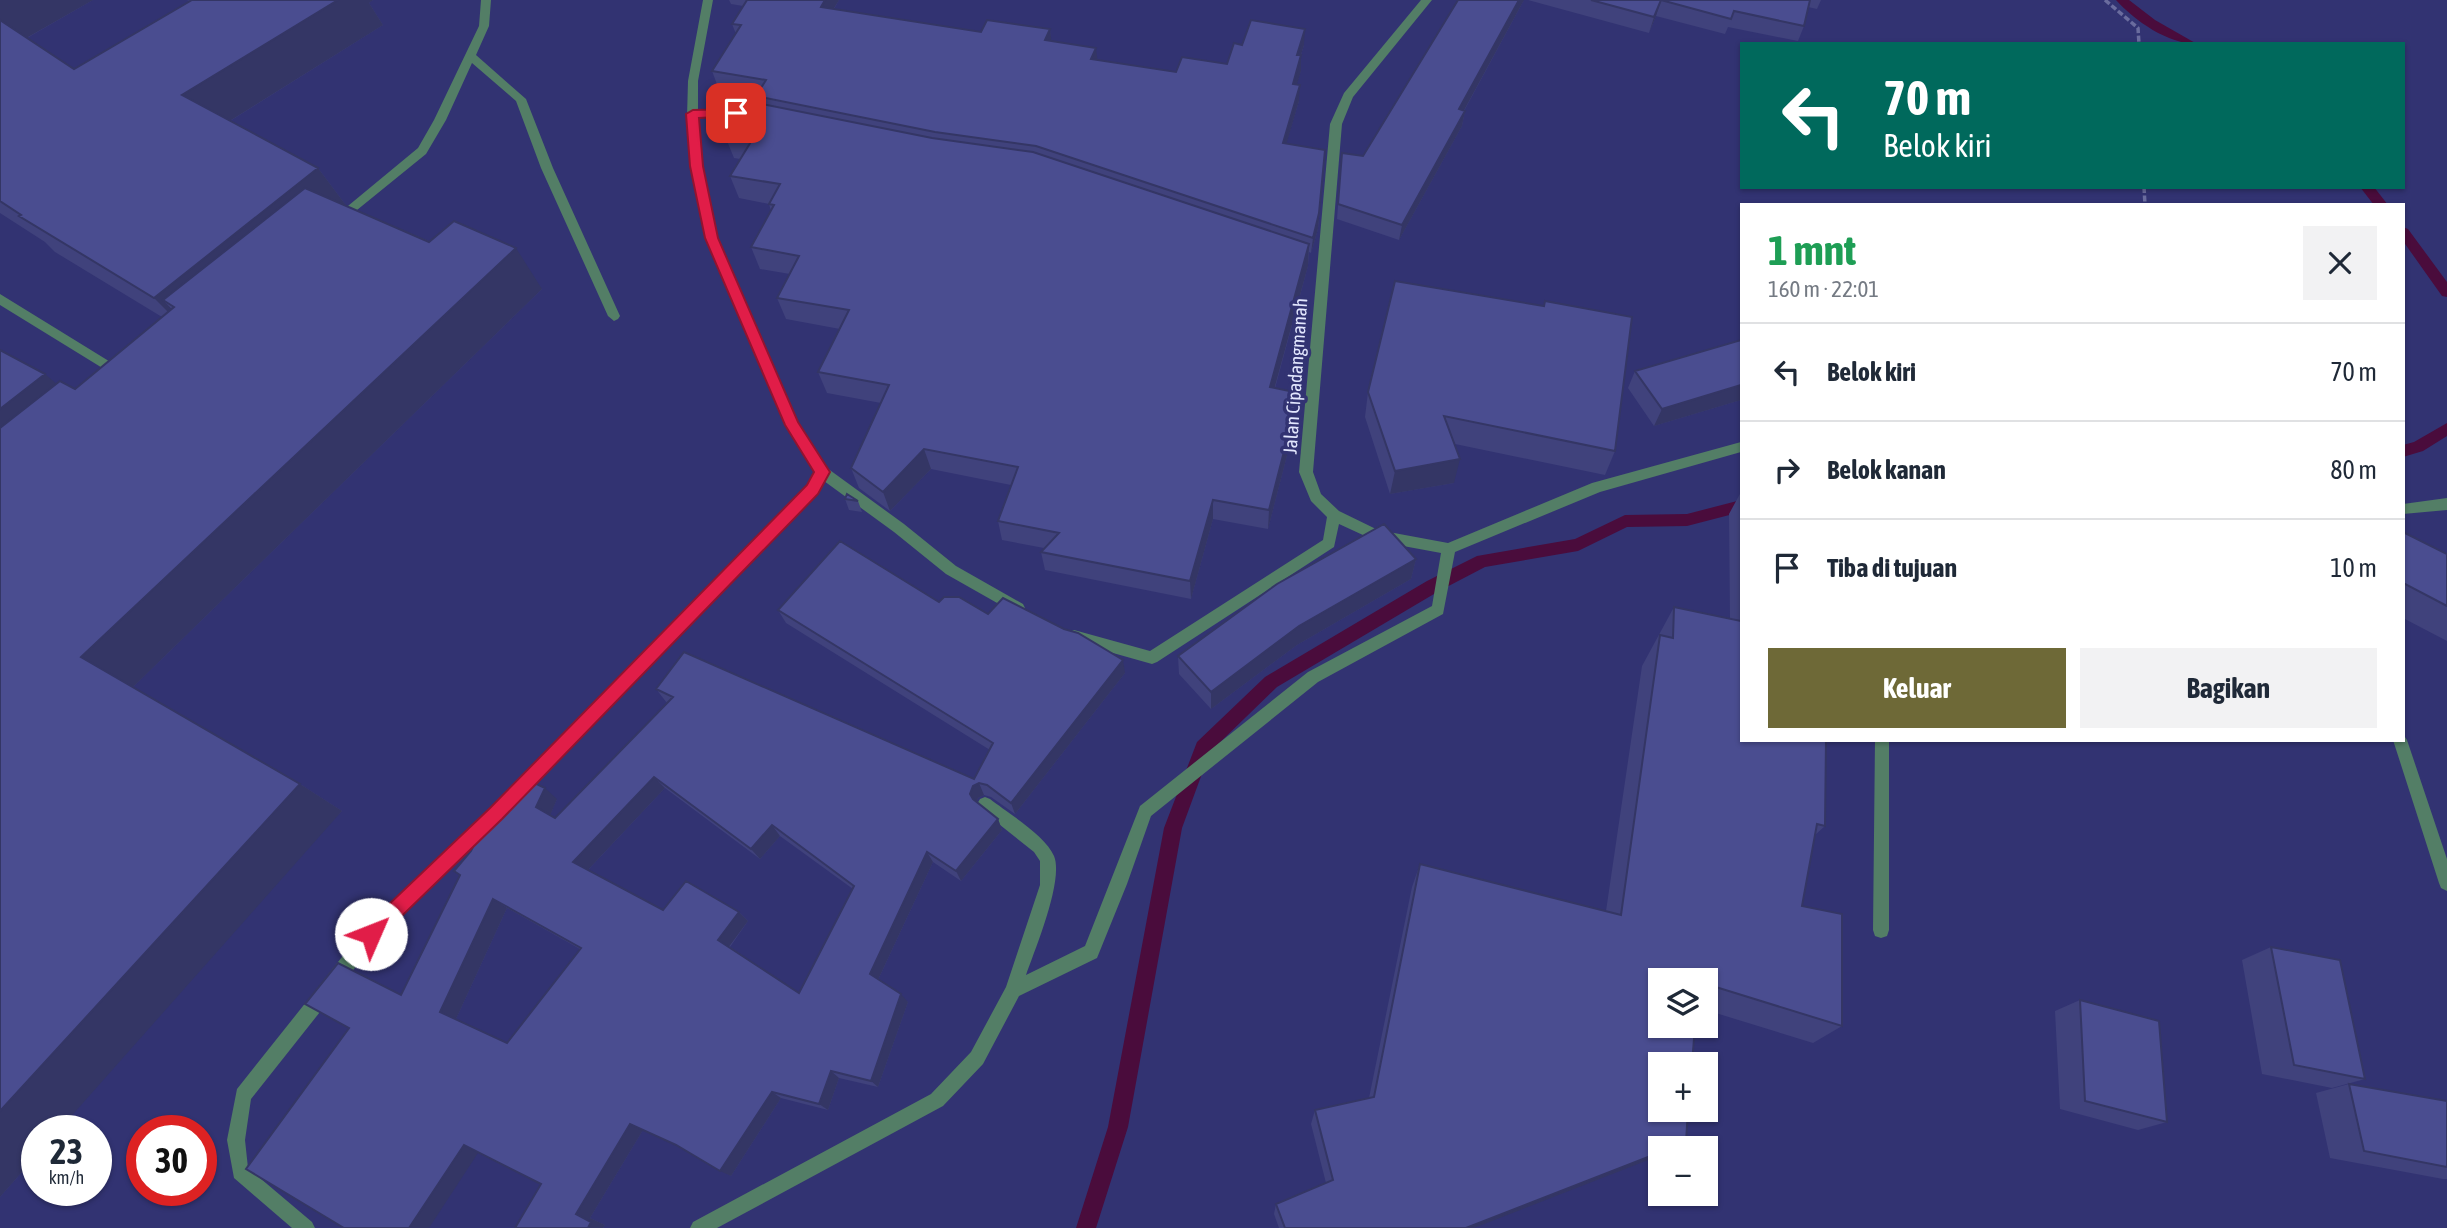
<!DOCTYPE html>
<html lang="id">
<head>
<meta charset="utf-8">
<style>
	:root { --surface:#fff; --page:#f2f2f3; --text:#1f2937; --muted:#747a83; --line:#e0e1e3; --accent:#6e6937 }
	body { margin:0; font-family:"Asap Condensed",sans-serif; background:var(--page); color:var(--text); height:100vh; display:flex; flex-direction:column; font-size:26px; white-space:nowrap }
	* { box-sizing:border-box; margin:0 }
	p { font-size:23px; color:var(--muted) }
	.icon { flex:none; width:38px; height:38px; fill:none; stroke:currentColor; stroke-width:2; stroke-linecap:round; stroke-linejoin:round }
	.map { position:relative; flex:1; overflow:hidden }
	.sheet { position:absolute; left:1740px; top:203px; width:665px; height:539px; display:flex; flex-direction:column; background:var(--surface); border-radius:0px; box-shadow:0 2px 5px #0004 }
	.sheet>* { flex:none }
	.top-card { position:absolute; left:1740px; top:42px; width:665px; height:147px; border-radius:0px; box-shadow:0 2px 5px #0004; background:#00695c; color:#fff; overflow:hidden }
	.buttons { position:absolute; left:1648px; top:968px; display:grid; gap:14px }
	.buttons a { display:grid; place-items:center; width:70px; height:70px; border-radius:0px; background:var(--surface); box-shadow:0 2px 5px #0004; font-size:35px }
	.speed { position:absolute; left:21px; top:1115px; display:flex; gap:14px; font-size:35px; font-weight:700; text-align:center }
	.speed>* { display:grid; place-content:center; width:91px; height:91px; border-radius:50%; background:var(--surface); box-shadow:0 2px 5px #0004; line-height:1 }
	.speed small { font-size:18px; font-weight:400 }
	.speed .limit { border:10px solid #d22; background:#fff; color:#111 }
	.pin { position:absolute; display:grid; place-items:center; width:60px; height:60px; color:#fff; margin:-30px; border-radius:14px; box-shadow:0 4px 10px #0006 }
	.me { position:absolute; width:77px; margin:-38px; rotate:46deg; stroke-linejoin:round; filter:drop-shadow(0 0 5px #0008) }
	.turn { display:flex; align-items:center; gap:24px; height:147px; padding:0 28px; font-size:32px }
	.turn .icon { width:91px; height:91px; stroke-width:2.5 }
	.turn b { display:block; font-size:49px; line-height:60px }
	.round { display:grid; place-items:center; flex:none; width:74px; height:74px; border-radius:0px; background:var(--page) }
	.head { display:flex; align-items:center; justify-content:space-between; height:119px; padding:0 28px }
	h1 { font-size:42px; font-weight:700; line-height:52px; color:#1e9e55 }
	.action { display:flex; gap:14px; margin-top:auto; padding:14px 28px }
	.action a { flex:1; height:80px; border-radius:0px; background:var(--accent); color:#fff; font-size:28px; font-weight:700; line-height:80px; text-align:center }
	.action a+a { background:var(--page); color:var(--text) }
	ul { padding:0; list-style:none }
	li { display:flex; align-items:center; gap:21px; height:98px; padding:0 28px; border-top:2px solid var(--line) }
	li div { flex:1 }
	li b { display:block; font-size:26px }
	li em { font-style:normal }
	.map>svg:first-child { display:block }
</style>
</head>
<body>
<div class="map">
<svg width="2447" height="1228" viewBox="0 0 2447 1228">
	<rect width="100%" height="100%" fill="#323372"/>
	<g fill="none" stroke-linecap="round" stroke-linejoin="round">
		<path fill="#4a0c3c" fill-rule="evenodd" d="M2116,0H2129L2155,20L2197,44C2168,44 2135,21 2116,0Z
			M2360,187H2374L2388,205H2374Z
			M2403,227L2408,229L2447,282V297L2442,296L2403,241Z
			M2447,423V436L2423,451L2403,457V445L2414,442Z
			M1741,500V512L1687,526L1627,527L1578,551L1485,567L1439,591L1277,687L1210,752L1182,828L1128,1127L1096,1228H1076L1108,1127L1164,828L1197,742L1265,677L1427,581L1477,556L1575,539L1625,515L1687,514Z"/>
		<path stroke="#6a6c9e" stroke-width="3.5" stroke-dasharray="6 2.5" stroke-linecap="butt" d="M2105,0L2138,28L2139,44
			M2144,187L2145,205"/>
		<path fill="#537e66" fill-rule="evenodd" d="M481,0H491L489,26L476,55L526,99L553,168L620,316L618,319L614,321L608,316L541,168L516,101L472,63L446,120L426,154L341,223H333L331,220L418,148L434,120L479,26Z
			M0,294L125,371L127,374L125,377H117L0,305Z
			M1875,740H1889V930L1887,936L1881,938L1875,936L1873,930Z"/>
		<path fill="#537e66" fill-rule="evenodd" d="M703,0H713L698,81V110L736,109L761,114L762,117L757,121L736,117L698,118L703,166L717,238L797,423L827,468L904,524L956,566L1023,604L1025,608L1023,612L1018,614L1013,612L946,574L894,532L824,481L817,494L521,798L516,800L511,798L508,793L511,788L807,486L815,472L786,425L705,238L691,166L687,117L688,81Z
			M1421,0H1432L1353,97L1342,124L1313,472L1321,494L1339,511L1378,530L1448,543L1592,483L1741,442V452L1600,492L1455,552L1443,614L1318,682L1151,816L1127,884L1097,958L1019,996L983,1064L943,1106L717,1228H690L693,1222L931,1094L971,1052L1006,987L1040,885V861L1034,852L980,809L977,804L980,799L985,797L990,799C1008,813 1046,836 1054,856C1064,880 1035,949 1026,975L1085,946L1140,806L1308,672L1432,606L1441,553L1376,541L1339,524L1334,547L1157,662L1152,664L1074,642L1069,640L1067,636L1069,632L1074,630L1150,651L1323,540L1327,517L1311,501L1299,472L1330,124L1344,93Z
			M2447,498V510L2403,514V504Z
			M2403,734L2407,740L2447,859V891L2441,888L2439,883L2393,740H2403Z
			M497,805L502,807L505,812L502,817L377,940L251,1099L245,1140L248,1168L312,1222L315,1228H292L234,1178L227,1140L237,1089L365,928L492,807Z"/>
	</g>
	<path fill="#40427c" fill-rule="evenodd" d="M0,0H93L27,38L74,69L190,1L187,0H373L369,3L383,25L230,121L318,168L345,204L344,205L542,289L133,687L300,784L342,811L37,1130V1155L0,1197L57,384L75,389L162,317L55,252L45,242L0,213Z
		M729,0H839L834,9L981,32L1050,29L1051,41L1098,60L1176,72L1227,64L1242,45H1304L1301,55V71L1296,85L1299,101L1286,144L1324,165L1318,229L1311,253L1309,252L1308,266L1275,388L1299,393L1298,413L1268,529L1213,519L1191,599L1045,570L1041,552L1044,548L1002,540L998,521L1011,485L931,469L890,511L859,488L851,468L881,403L827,393L818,372L840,329L786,319L777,298L790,274L760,269L751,247L771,211L769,204L739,198L730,176L740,159L734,158L725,136L759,103L756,96L758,94L718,87L712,71L736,34L732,24L743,6L731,4Z
		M1524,0L1464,111H1465L1462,126L1399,240L1337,219L1342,153L1363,156Z
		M1528,0H1821L1817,9L1808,7L1804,26L1798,41L1728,27L1725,34L1656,16L1649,33Z
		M1545,301L1615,451L1605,475L1455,444L1454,483L1390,494L1365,417L1368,392L1543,306Z
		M1741,340V400L1654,426L1628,388L1635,371Z
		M1741,492V740L1825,826L1815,835L1802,906L1842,1026L1813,1043L1706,1010V980H1661L1474,1228H1279L1274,1214L1276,1204L1326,1183L1311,1124L1315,1110L1369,1098L1412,887L1420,864L1606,911L1642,666L1674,607L1730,619L1729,514Z
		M845,499L858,501L862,512L849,510Z
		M2403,532L2447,554V641L2403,618Z
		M1416,559L1411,579L1297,645L1211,709L1179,674L1178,656Z
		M939,602L988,614L1125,673L1015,814L991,797L984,795L978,798L976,802L998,819L1002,830L961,881L933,862L878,980L908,1002L878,1087L839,1078L828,1110L781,1098L731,1176L676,1145L643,1130L590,1218L605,1225L603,1228L541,1184L401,995L557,799L550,815L555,818L667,703L656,689L974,779L990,750L786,623L778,610ZM665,788L760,859L780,836L853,889L799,993L730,947L748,921L739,912L663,910L588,870ZM507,908L580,949L507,1043L456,1019Z
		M2271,947L2365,1079L2332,1088L2262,1074L2242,960Z
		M2080,1000L2167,1122L2138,1130L2060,1109L2055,1011Z
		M2349,1084L2447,1101V1179H2443L2330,1158L2316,1093Z"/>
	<path fill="#343665" d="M0,0H93L14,45L0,29Z
		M338,0H373L369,3L383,25L212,132L182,95Z
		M825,0H839L825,23L821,7Z
		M1519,0H1524L1456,125L1459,109Z
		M1661,0L1656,16L1649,33L1654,17Z
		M1050,29L1052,45L1045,40Z
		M1305,29L1304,45L1296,71L1297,55Z
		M1096,48L1098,64L1091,59Z
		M1301,55V71L1292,100L1293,84Z
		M1300,85L1299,101L1282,159L1283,143Z
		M1465,111L1462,126L1399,240L1402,225Z
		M1324,165L1318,229L1311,253L1313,238Z
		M318,168L345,204L194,328L174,307L163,300L192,330L188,332L154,298Z
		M1309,244L1308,266L1269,408L1270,387Z
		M516,248L542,289L131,689L81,657Z
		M45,374L91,413L0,487V409Z
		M1741,385V400L1654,426L1662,409Z
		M1299,393L1298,413L1268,529L1269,510Z
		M924,449L931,469L890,511L883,492Z
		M1460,459L1454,483L1390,494L1395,471Z
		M1213,500V519L1191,599L1190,581Z
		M1416,559L1411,579L1297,645L1211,709V692L1299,626Z
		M1123,660L1125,673L1015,814L1011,803Z
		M654,777L665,788L586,872L573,862Z
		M979,783L984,795L978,798L975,805L970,794L973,786Z
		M300,784L342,811L59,1130H37V1155L0,1197V1111Z
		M545,788L557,799L549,818L536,807Z
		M998,819L1002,830L961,881L956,871Z
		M772,825L780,836L760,859L751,849Z
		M927,852L933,862L877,982L870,974Z
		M493,899L507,908L456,1019L440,1012Z
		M739,912L748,921L728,948L718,940Z
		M901,994L908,1002L878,1087L871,1081Z
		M831,1071L839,1078L828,1110L819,1104Z
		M772,1092L781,1098L731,1176L720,1171Z
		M630,1124L643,1130L590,1218L605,1225L603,1228H588L576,1214Z
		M464,1145L480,1150L429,1228H409Z
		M1661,1152V1155L1474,1228H1466Z"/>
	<path fill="#4a4d90" stroke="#343665" stroke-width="2" fill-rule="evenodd" d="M192,0H338L182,95L318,168L154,298L19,216L21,215L0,201V20L74,69Z
		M747,0H825L821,7L981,32L987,20L1050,29L1045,40L1096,48L1091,59L1176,72L1182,57L1227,64L1234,43L1242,45L1251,20L1305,29L1297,55H1301L1293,84L1300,85L1283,143L1325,150L1319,213L1313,238L1036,146L935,132L756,96L766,80L712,71L741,25L732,24Z
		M1458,0H1519L1459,109L1465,111L1402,225L1338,204L1342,153L1363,156Z
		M1591,0H1661L1654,17Z
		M1661,0H1810L1804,26L1734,11L1731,19Z
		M747,101L932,138L1033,152L1309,244L1270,387L1299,393L1269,510L1213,500L1190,581L1041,552L1059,533L998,521L1018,467L924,449L883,492L851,468L889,385L818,372L849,310L777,298L799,256L751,247L774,205L769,204L780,184L730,176L752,140L725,136Z
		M305,188L429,242L454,221L516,248L81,657L300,784L0,1111V428L60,381L75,389L174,307L163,300Z
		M1395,281L1544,306L1545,301L1632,317L1615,451L1444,416L1460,459L1395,471L1368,392Z
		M1741,340V385L1662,409L1635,371Z
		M0,350L45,374L0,409Z
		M847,494L858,501L845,499Z
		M1384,524L1416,559L1299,626L1211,692L1178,656L1277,584Z
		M2403,532L2447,554V606L2403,583Z
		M840,541L939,602L944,597H959L988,614L1003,598L1064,629L1078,633L1123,660L1011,803L987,785L979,783L973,786L970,794L973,799L998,819L956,871L927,852L870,974L901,994L871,1081L831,1071L819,1104L772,1092L720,1171L676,1145L630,1124L576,1214L591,1222L588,1228H515L541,1184L464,1145L409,1228H344L246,1169L349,1028L305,1004L338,963L401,995L460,875L454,871L471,851L492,807L522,777L545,788L536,807L555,818L673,697L656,689L684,652L974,779L993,743L778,610ZM654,777L751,849L772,825L854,886L799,993L718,940L739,912L686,881L663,910L573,862ZM493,899L581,948L507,1043L440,1012Z
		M1674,607L1741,621V740H1826L1825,826L1817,824L1802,906L1842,914V1026L1706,984V980H1661V1026H1695L1692,1064H1661V1110H1688L1686,1142L1671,1148H1661V1152L1466,1228H1285L1276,1204L1333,1180L1315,1110L1374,1097L1420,864L1621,915L1660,635L1673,638Z
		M2271,947L2340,960L2365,1079L2294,1065Z
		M2080,1000L2159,1021L2167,1122L2085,1101Z
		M2349,1084L2447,1101V1167L2364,1151Z"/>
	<path fill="#e11d48" stroke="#92132f" stroke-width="2" d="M736,109L740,110V116L699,118L703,166L718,238L798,422L830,472L818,494L502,819L377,940L371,943L364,940L362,934L364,928L490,808L807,485L814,472L785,425L705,238L690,166L686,114L693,110Z"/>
	<g text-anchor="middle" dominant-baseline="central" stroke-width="7" stroke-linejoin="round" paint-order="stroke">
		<g font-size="19" fill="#e3e7fe" stroke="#323372">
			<text transform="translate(1295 376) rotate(-86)">Jalan Cipadangmanah</text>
		</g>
	</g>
</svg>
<div class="buttons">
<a><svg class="icon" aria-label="layers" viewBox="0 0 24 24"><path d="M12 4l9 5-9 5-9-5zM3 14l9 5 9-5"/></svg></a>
<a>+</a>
<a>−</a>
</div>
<div class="speed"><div>23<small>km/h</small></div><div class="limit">30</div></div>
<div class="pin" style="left:736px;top:113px;background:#d93025"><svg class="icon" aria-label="arrive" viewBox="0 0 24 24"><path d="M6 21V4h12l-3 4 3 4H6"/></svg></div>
<svg class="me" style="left:371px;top:934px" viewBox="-20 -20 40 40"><circle r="19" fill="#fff"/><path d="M0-13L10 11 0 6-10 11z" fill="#e11d48"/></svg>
<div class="top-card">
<div class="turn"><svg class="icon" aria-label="left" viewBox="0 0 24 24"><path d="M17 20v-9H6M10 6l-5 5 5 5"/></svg><div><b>70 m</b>Belok kiri</div></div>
</div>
<section class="sheet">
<div class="head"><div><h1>1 mnt</h1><p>160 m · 22:01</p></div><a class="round"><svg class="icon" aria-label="close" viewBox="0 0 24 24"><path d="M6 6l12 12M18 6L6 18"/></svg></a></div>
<ul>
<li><svg class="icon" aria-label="left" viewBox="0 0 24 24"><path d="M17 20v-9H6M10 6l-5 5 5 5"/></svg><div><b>Belok kiri</b></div><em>70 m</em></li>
<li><svg class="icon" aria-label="right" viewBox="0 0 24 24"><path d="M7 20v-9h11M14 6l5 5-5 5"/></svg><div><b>Belok kanan</b></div><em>80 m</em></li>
<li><svg class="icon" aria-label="arrive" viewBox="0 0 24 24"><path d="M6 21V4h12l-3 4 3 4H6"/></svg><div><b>Tiba di tujuan</b></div><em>10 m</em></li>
</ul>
<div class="action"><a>Keluar</a><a>Bagikan</a></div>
</section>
</div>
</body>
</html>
